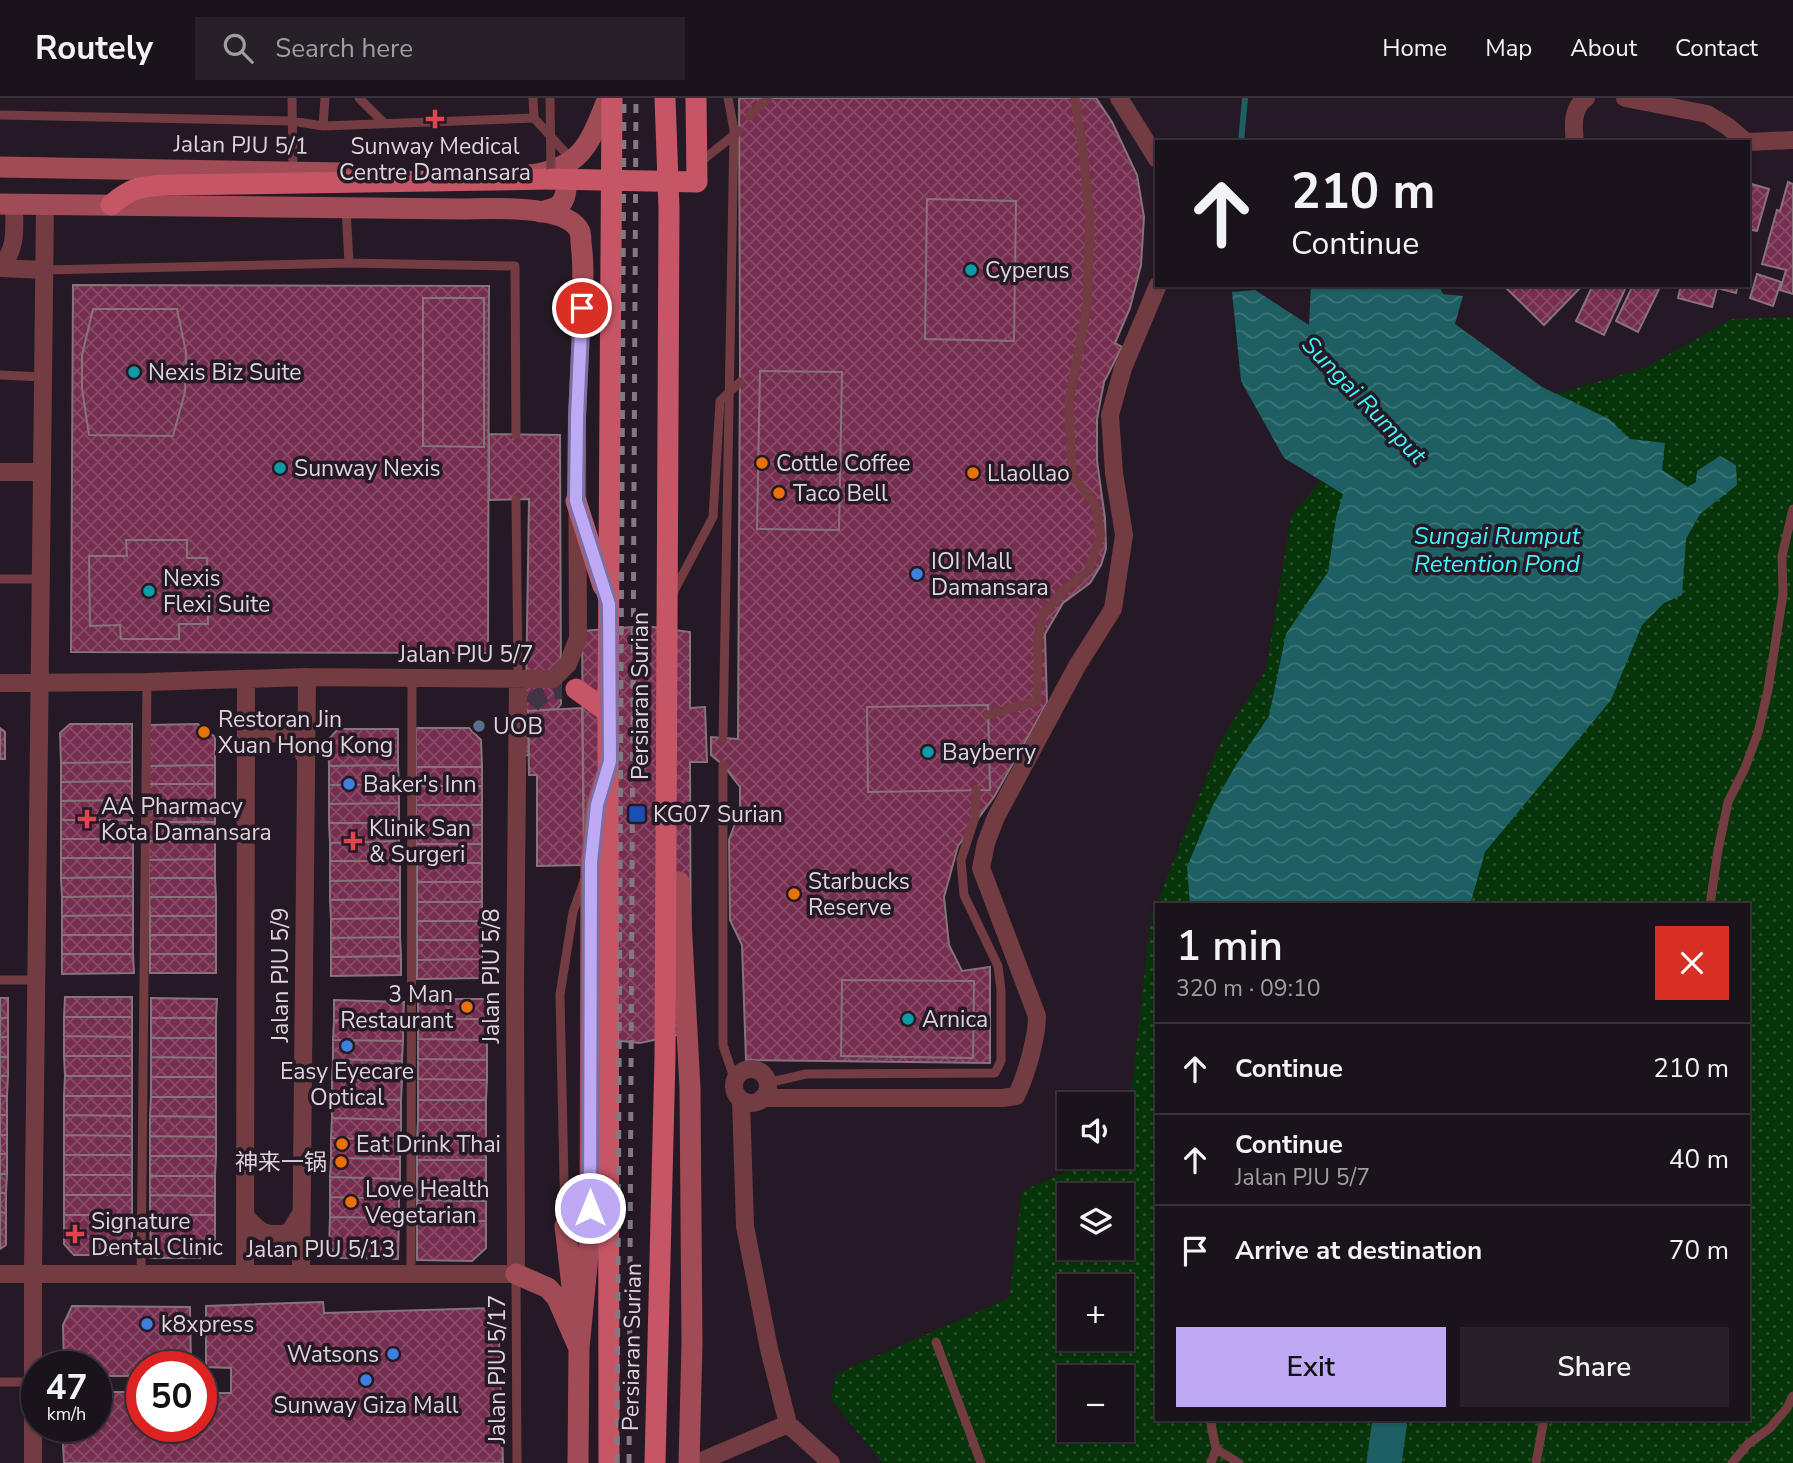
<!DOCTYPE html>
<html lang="en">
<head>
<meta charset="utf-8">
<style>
	:root { --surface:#1b131c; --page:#282029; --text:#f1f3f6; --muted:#a09ea3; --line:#39323b; --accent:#bea9f4 }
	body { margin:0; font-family:"Nunito Sans","Noto Sans SC",sans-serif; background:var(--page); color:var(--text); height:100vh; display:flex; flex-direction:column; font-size:26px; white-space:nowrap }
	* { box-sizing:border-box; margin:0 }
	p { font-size:23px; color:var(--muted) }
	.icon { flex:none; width:38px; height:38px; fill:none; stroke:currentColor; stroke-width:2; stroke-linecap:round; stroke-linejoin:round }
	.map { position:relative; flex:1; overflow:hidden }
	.sheet { position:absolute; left:1155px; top:805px; width:595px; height:518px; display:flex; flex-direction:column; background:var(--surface); border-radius:0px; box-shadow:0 2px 5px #0004,0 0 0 2px var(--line) }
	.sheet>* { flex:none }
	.top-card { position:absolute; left:1155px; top:42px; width:595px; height:147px; border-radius:0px; box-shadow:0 2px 5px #0004,0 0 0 2px var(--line); background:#1b131c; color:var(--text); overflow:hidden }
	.fabs { position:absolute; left:1057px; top:994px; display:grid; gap:14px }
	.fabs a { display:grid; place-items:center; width:77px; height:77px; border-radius:0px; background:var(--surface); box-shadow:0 2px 5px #0004,0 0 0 2px var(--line); font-size:35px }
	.speed { position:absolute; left:21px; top:1253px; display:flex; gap:14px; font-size:35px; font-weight:700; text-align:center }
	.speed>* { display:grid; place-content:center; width:91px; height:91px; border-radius:50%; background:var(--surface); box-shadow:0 2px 5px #0004,0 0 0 2px var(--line); line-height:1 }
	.speed small { font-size:18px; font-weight:400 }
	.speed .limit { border:10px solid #d22; background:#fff; color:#111 }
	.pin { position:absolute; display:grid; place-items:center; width:60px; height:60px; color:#fff; margin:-30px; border:4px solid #fff; border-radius:50%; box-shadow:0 2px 7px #0007 }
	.me { position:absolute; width:77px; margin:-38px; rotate:0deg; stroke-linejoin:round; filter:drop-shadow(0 0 5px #0008) }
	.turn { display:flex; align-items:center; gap:24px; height:147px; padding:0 21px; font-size:32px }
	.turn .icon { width:91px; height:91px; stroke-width:2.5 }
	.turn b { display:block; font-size:49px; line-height:60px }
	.round { display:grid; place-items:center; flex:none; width:74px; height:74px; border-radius:0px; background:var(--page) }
	.headline { display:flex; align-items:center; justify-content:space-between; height:119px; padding:0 21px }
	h1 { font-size:42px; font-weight:600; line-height:52px }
	.action { display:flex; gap:14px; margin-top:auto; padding:14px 21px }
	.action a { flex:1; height:80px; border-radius:0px; background:var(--accent); color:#111; font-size:28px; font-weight:600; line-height:80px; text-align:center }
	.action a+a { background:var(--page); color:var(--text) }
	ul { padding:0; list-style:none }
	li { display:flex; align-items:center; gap:21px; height:91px; padding:0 21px; border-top:2px solid var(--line) }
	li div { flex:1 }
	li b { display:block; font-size:26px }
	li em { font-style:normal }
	header { display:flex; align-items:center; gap:42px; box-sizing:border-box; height:98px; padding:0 35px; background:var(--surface); border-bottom:2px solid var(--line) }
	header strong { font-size:33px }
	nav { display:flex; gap:38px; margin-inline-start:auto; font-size:24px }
	.search { width:490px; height:63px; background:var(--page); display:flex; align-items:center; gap:18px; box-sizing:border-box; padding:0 24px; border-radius:0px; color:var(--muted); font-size:26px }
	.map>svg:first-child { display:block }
</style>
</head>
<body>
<header>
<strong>Routely</strong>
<div class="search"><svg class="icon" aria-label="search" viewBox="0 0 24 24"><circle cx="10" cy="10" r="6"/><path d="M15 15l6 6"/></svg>Search here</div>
<nav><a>Home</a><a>Map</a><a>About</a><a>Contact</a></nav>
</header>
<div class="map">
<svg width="1793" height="1365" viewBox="0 0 1793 1365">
	<defs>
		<pattern id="green-dots" width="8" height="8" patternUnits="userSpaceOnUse" patternTransform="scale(1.75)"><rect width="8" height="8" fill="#073409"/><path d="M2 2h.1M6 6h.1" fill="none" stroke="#2b502c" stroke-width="1.8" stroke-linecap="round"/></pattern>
		<pattern id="water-waves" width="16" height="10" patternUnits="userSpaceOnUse" patternTransform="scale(1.75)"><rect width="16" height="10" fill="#1d5f62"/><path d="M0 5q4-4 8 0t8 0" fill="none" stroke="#3d7578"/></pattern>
		<pattern id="building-cross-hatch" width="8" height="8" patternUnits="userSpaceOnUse" patternTransform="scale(1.75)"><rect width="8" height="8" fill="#762e4e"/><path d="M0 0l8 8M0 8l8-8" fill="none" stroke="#894b67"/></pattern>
	</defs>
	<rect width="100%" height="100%" fill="#241925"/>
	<path fill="url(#green-dots)" fill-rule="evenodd" d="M1793,219V1365H882L831,1301L836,1276L1009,1200L1022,1093L1075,1070L1094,1059H1122V1042L1126,1040L1151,820L1221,642L1266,572L1291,418L1339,361L1644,270L1732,221ZM1157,807H1748V1321H1157ZM1069,1097H1122V1150H1069ZM1069,1188H1122V1241H1069ZM1069,1279H1122V1332H1069Z"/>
	<path fill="url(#water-waves)" d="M1311,187H1439L1443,196L1463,198L1455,226L1542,289L1609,321L1630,341L1665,345L1662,372L1688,389L1696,384L1697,373L1720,358L1736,367L1737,387L1700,416L1686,441L1682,497L1664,505L1642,527L1611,602L1485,754L1470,807H1190L1187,769L1213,707L1236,667L1269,618L1286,536L1328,474L1336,420L1343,396L1284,360L1241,283L1232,194L1255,192L1309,227Z"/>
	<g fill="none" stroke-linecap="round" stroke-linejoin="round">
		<path stroke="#1d5f62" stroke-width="6" d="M1241,44L1245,0"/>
		<path stroke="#1d5f62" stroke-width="35" d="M1384,1365L1390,1321"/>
	</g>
	<path fill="url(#building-cross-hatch)" stroke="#87737a" stroke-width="2" d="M739,0H1096L1112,24L1137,77L1144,119L1141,167L1130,210L1115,245L1122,249L1104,284L1097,321V363L1105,420L1106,451L1101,467L1090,485L1063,505L1045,536L1047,605L994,699L958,748L944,799L949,847L962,873L990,869V965L746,962L742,847L730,822L729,742L740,712V689L723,667L711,657V639L738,641L740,260Z
		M1788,84L1793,86V196L1780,192L1786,172L1762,166L1777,112L1780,113Z
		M1748,85L1769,91L1757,133L1748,131Z
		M927,101L1016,103L1014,243L925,241Z
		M1757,176L1781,184L1773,208L1750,200Z
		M73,187L489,188L488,555L71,554Z
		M1503,187H1583L1544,227Z
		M1593,187H1627L1604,237L1576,223Z
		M1633,187H1661L1638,234L1616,223Z
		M1681,187H1738L1736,195L1717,190L1712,209L1678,200Z
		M423,200H484V349L423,348Z
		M93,211H177L186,254L185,294L173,338L89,337L82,291V257Z
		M760,273L842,274L839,432L757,431Z
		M489,336L560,337L561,606L557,611L528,613L529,657L514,658L526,595L529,401L489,402Z
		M126,442H187V460H207L208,526H179V541H121L120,527L90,528L89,458H127Z
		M646,528L690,534V610L705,609L707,664H690L691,934L640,945L583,939L584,767L582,533Z
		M988,607L990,692L868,694L867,609Z
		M582,610L584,767L537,768V677H529L528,613Z
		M70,626H132V664L61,665L60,635Z
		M198,626L215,639V667L149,668L148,627Z
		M0,630L5,634V661H0Z
		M416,630H469L481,642L482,669H416Z
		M338,631H398V667L329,668L328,642Z
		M132,664V683L61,684V665Z
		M215,667V686H149V668Z
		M398,667L399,686L329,687V668Z
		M416,669H482V688H416Z
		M132,683V702L61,703V684Z
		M149,686H215V705H149Z
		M399,686V705L329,706V687Z
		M416,688H482V707H416Z
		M132,702V722H61V703Z
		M149,705H215V724H149Z
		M399,705V725H329V706Z
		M416,707H482V727H416Z
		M61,722H132L133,741H61Z
		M149,724H215V742L149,743Z
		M329,725H399V743L330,745Z
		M416,727H482V746H416Z
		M61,741H133V760H61Z
		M215,742V761L149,762V743Z
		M399,743L400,763H330V745Z
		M416,746H482V765H417Z
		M61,760H133V779L61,780Z
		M215,761V780H149V762Z
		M330,763H400V782L330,783Z
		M417,765H482V784H417Z
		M133,779V798L62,799L61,780Z
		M149,780H215L216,799H149Z
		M400,782V801L330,802V783Z
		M417,784H482V804H417Z
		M133,798V817L62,818V799Z
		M149,799H216V818H150Z
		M400,801V820L331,821L330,802Z
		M417,804H482V823H417Z
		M133,817V837H62V818Z
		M150,818H216V837H150Z
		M400,820V839L331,840V821Z
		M417,823H482V842H417Z
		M62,837H133V856H62Z
		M150,837H216V856H150Z
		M400,839L401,858L331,859V840Z
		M417,842H482V861L417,862Z
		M62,856H133L134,875L62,876Z
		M150,856H216V875H150Z
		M401,858V877L331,878V859Z
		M482,861V880L417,881V862Z
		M842,882L974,883L973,960L841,958Z
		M65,899H132V919H64Z
		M0,900H8V920H0Z
		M151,900L217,901L216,920H151Z
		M418,901H487V921H418Z
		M334,902L404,904L403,923L334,922Z
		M64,919H132V939L64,938Z
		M0,920H8V939H0Z
		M151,920H216V940H151Z
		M418,921H487V942L418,941Z
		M334,922L403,923V943L333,942Z
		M64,938L132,939V958H64Z
		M0,939H8V959H0Z
		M151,940H216V960L151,959Z
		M418,941L487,942V962L418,961Z
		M333,942L403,943L402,963L333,961Z
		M64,958H132V978H65Z
		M0,959H8V978H0Z
		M151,959L216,960V979H151Z
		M333,961L402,963V983L332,981Z
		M418,961L487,962V982L418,981Z
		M0,978H8L7,998H0Z
		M65,978H132V998H64Z
		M151,979H216V999H151Z
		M332,981L402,983L401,1002L332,1001Z
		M418,981L487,982L486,1002H418Z
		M0,998H7V1017H0Z
		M64,998H132V1018L64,1017Z
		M151,999H216V1019L150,1018Z
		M332,1001L401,1002V1022L332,1020Z
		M418,1002H486V1022H418Z
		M0,1017H7V1037H0Z
		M64,1017L132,1018V1038L64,1037Z
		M150,1018L216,1019V1039L150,1038Z
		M332,1020L401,1022V1042L331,1040Z
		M418,1022H486V1042H417Z
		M0,1037H7V1056H0Z
		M64,1037L132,1038V1057H64Z
		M150,1038L216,1039V1058H150Z
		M331,1040L401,1042L400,1061L331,1060Z
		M417,1042H486V1062H417Z
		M0,1056H7V1076H0Z
		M64,1057H132V1077H64Z
		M150,1058H216L215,1078H150Z
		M331,1060L400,1061V1081L330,1079Z
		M417,1062H486V1082H417Z
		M0,1076H7L6,1095H0Z
		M64,1077H132V1097H64Z
		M150,1078H215V1098L150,1097Z
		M330,1079L400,1081L399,1101L330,1099Z
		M417,1082H486V1103L417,1102Z
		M0,1095H6V1115L0,1114Z
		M64,1097H132V1117H64Z
		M150,1097L215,1098V1117H150Z
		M330,1099L399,1101V1120L330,1119Z
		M417,1102L486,1103V1123H417Z
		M0,1114L6,1115V1147L0,1151Z
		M64,1117H132V1157H74L64,1146Z
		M150,1117H215V1145L200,1160H151Z
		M330,1119L399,1120L398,1161L340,1160L329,1149Z
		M417,1123H486V1150L472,1163L417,1162Z
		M323,1204L324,1215L492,1210V1245L499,1244L503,1365H64L62,1328H96V1294H142V1328H201V1295H231V1270L206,1269V1208Z
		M72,1208L190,1209L191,1269H142V1278H96V1269H64L63,1227Z"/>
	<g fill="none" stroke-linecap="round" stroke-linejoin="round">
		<path stroke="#403541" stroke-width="18" stroke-dasharray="18 9" stroke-linecap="butt" d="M517,630C529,609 536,593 562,592"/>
		<path stroke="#723c42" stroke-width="9" d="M292,0L293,74
			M359,0L384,25
			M0,17L292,23L323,28L534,20L533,0
			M749,18L768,0
			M534,20L572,62
			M323,28L325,0
			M701,66L704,61L739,33
			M346,110L349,165
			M44,172L349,165L515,168L516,336
			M0,277L43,279
			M516,402L518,580
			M0,481H41
			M673,495L713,419L720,303L740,284
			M988,617L1037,603L1038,540L1042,518L1062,494L1088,473L1101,437L1095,406L1072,377L1069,304L1087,208L1090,121L1082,46L1075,0
			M723,667V947L735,983
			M1710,807L1718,752L1728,704L1745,670L1758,635L1768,592L1783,496L1782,458L1793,411
			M0,882H36
			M767,985L806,976L995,975L1001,963V892L998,868L964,797L961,762L975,719L976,692
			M565,1128L560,897L573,814L584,783
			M411,1175L412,580
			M141,1176L147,584
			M516,1178L517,1365
			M936,1244L981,1365
			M0,1284H32
			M1210,1321L1216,1351L1211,1365
			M1216,1351L1239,1365
			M1536,1365L1544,1321
			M1732,1365L1748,1346L1770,1330L1787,1310L1793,1298"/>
		<path stroke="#723c42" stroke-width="18" d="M1119,0L1157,61
			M1625,0L1707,16L1727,28L1746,44
			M1575,44C1573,28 1572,10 1586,0
			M1748,44L1793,42
			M0,168C18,152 14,128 14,106
			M0,170L44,172
			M0,374H42
			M0,585L147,584L307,579L553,581L568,566L578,540L577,319L582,210
			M246,655L261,638L279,634L295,639L304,657
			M734 988a17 17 0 1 1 34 0a17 17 0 1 1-34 0Z
			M762,1000H1002L1016,998C1026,979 1037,939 1037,918L981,770L986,745L996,719L1077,568L1113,511L1124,437L1114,375L1110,317L1123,270L1158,187
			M741,1002L745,1128L769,1251L788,1326L831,1365
			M245,1118C261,1135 264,1138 289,1135L300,1117
			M245,1175L246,581
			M301,1175L307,579
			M0,1176H516L515,887L518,580
			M33,1365V1176L45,106
			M697,1365L788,1326"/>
		<path stroke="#a14b56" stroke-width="21" d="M0,69L344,75
			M530,77C583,70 590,44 608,0
			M0,106L462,111C488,111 568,105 580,134C581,138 581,141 581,145C584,167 583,188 582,210
			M540,114C545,113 552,111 557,109C566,103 570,86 560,79C559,79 549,76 549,76
			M679,784L690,990L692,1246L689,1365
			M565,1128L574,1206
			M516,1176L548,1190L557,1200L578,1248
			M578,1365L579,1250L590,1137L591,764L597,707L605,679"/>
		<path stroke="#c65665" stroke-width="21" d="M111,107C132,89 141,88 169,87L551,81
			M576,403L603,488
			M576,591L608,614
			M609,1365L608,614L612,0
			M655,1365L665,959L669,111L665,0"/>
		<path stroke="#837983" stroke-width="5" stroke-dasharray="9 9" stroke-linecap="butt" d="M617,1365L624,0
			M629,1365L636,0"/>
		<path stroke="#723c42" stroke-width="9" d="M550,0L551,80
			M723,640L734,32L728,0"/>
		<path stroke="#c65665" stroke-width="21" d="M551,81L697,84L696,0"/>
	</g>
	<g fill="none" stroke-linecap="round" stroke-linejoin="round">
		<defs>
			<path id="route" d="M582,210L577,319L576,403L609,506L610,663L597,707L591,764L590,1110"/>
		</defs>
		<use href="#route" stroke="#7c6e9f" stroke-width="18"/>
		<use href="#route" stroke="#bea9f4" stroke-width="12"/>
	</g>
	<g fill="#e0444e" stroke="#241925" stroke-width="2.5">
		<path d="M431.5 10.5h7v7h7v7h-7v7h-7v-7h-7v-7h7z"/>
		<path d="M83.5 710.5h7v7h7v7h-7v7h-7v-7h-7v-7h7z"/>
		<path d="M349.5 732.5h7v7h7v7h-7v7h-7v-7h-7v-7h7z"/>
		<path d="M71.5 1125.5h7v7h7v7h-7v7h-7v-7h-7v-7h7z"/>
	</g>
	<g fill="#0f9aa8" stroke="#241925" stroke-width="2.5">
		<circle cx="971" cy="172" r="7"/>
		<circle cx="134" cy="274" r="7"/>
		<circle cx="280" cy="370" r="7"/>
		<circle cx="149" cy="493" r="7"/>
		<circle cx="928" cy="654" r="7"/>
		<circle cx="908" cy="921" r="7"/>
	</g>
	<g fill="#e8710a" stroke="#241925" stroke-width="2.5">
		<circle cx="762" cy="365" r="7"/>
		<circle cx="973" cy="375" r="7"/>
		<circle cx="779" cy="395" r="7"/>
		<circle cx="204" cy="634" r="7"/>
		<circle cx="794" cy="796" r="7"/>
		<circle cx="467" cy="909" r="7"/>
		<circle cx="342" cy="1046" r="7"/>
		<circle cx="341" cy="1064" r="7"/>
		<circle cx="351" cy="1104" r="7"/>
	</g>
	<g fill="#3f7fe0" stroke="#241925" stroke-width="2.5">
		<circle cx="917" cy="476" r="7"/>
		<circle cx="349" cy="686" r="7"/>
		<circle cx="347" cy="948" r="7"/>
		<circle cx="147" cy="1226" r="7"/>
		<circle cx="393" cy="1256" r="7"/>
		<circle cx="366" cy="1282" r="7"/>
	</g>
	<circle fill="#5c6f8a" stroke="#241925" stroke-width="2.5" cx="479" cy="628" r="7"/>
	<rect fill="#1a4fb4" stroke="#241925" stroke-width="2.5" x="628" y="707" width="18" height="18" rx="3.5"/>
	<g text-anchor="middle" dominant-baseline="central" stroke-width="7" stroke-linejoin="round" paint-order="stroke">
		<g font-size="23" fill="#ddd5dd" stroke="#241925">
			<text transform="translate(241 47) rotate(1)">Jalan PJU 5/1</text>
			<text x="466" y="556">Jalan PJU 5/7</text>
			<text transform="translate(640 598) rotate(-90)">Persiaran Surian</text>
			<text transform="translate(280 877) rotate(-90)">Jalan PJU 5/9</text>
			<text transform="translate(491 878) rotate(-90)">Jalan PJU 5/8</text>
			<text x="321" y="1151">Jalan PJU 5/13</text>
			<text transform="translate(632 1249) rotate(-89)">Persiaran Surian</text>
			<text transform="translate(497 1271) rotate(-90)">Jalan PJU 5/17</text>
		</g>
		<g font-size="23" fill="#ddd5dd" stroke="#241925" text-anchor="start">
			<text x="435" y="48" text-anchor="middle">Sunway Medical<tspan x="435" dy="26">Centre Damansara</tspan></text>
			<text x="985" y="172">Cyperus</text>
			<text x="148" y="274">Nexis Biz Suite</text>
			<text x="776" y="365">Cottle Coffee</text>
			<text x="294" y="370">Sunway Nexis</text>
			<text x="987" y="375">Llaollao</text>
			<text x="793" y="395">Taco Bell</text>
			<text x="931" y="463">IOI Mall<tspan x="931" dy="26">Damansara</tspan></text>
			<text x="163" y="480">Nexis<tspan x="163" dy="26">Flexi Suite</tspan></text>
			<text x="218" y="621">Restoran Jin<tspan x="218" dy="26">Xuan Hong Kong</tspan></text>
			<text x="493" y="628">UOB</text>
			<text x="942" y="654">Bayberry</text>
			<text x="363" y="686">Baker's Inn</text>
			<text x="101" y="708">AA Pharmacy<tspan x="101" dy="26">Kota Damansara</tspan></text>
			<text x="653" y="716">KG07 Surian</text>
			<text x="369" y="730">Klinik San<tspan x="369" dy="26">&amp; Surgeri</tspan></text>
			<text x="808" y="783">Starbucks<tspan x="808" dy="26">Reserve</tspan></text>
			<text x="453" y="896" text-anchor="end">3 Man<tspan x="453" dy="26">Restaurant</tspan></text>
			<text x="922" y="921">Arnica</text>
			<text x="347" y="973" text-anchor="middle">Easy Eyecare<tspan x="347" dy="26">Optical</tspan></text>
			<text x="356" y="1046">Eat Drink Thai</text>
			<text x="327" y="1064" text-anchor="end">神来一锅</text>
			<text x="365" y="1091">Love Health<tspan x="365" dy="26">Vegetarian</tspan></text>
			<text x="91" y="1123">Signature<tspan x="91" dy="26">Dental Clinic</tspan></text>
			<text x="161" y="1226">k8xpress</text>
			<text x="379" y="1256" text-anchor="end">Watsons</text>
			<text x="366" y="1307" text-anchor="middle">Sunway Giza Mall</text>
		</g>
		<g font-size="24" font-style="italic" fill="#3ff3fa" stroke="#241925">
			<text transform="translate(1364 302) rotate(46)">Sungai Rumput</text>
			<text x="1497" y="438">Sungai Rumput<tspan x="1497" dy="28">Retention Pond</tspan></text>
		</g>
	</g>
</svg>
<div class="fabs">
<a><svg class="icon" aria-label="sound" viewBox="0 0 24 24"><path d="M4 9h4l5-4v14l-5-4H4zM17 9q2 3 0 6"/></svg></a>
<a><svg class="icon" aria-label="layers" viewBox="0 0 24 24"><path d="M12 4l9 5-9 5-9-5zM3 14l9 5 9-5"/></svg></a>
<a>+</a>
<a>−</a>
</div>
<div class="speed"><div>47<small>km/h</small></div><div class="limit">50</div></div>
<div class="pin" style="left:582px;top:210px;background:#d93025"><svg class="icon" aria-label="arrive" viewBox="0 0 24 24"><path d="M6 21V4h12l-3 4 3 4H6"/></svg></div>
<svg class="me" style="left:590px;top:1110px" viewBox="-20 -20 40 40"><circle r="17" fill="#bea9f4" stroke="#fff" stroke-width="3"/><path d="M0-11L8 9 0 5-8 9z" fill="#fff"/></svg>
<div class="top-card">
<div class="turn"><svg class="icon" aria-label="ahead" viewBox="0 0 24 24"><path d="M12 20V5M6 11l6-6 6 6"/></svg><div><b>210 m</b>Continue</div></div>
</div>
<section class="sheet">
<div class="headline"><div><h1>1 min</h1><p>320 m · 09:10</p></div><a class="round" style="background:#d93025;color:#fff"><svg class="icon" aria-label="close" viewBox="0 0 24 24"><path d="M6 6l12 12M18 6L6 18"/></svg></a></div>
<ul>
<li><svg class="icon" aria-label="ahead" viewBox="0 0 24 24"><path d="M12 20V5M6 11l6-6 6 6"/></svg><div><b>Continue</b></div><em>210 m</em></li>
<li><svg class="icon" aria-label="ahead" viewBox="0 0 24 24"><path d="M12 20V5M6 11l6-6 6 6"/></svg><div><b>Continue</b><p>Jalan PJU 5/7</p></div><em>40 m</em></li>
<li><svg class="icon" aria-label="arrive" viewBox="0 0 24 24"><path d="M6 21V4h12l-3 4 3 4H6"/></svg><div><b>Arrive at destination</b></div><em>70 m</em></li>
</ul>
<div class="action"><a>Exit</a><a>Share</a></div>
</section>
</div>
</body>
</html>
